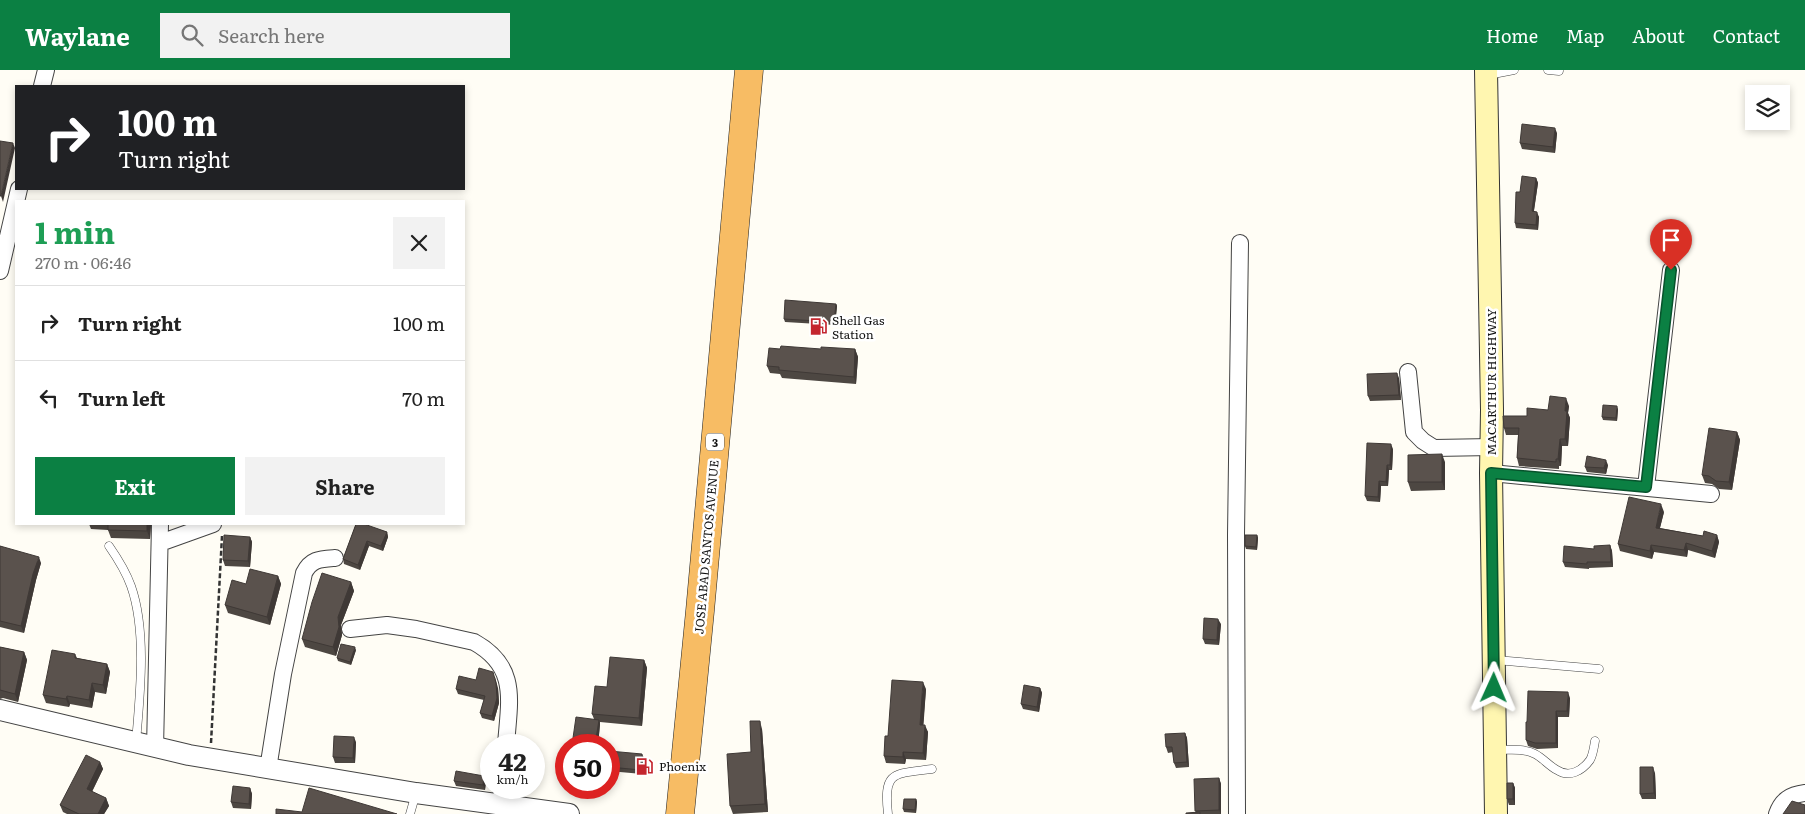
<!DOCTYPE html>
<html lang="en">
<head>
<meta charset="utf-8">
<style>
	:root { --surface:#fff; --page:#f2f2f2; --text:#222; --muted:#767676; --line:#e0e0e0; --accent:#0b8043 }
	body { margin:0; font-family:Literata,serif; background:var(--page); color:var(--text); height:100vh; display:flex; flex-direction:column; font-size:19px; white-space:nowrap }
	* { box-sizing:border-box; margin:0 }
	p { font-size:16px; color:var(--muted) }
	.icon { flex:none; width:28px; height:28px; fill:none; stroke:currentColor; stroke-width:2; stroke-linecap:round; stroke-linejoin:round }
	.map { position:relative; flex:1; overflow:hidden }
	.drawer { position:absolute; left:15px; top:130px; width:450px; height:325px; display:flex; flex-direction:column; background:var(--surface); border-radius:0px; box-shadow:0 2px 8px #0003 }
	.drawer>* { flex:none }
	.guide { position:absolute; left:15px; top:15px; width:450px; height:105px; border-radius:0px; box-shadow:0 2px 8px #0003; background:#202124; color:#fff; overflow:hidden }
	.buttons { position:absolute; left:1745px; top:15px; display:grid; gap:10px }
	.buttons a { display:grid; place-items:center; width:45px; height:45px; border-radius:0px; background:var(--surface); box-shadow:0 2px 8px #0003; font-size:25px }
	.speed { position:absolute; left:480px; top:664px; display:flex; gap:10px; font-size:25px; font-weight:700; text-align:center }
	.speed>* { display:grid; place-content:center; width:65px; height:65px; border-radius:50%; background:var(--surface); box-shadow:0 2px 8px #0003; line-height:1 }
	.speed small { font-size:12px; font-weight:400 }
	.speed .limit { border:8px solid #d22; background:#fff; color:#111 }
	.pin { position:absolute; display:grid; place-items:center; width:42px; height:42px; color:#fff; margin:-51px -21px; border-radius:50% 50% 50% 0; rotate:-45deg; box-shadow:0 0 5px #0007 }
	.pin .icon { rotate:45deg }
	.me { position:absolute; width:55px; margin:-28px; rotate:1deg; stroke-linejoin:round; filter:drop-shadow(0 0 4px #0008) }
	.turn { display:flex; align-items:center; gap:18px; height:105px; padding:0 20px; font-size:22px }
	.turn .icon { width:65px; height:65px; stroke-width:2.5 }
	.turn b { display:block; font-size:35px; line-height:42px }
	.round { display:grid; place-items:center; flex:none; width:52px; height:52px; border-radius:0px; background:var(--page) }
	.summary { display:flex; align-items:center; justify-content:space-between; height:85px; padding:0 20px }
	h1 { font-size:30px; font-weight:700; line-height:38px; color:#1e9e55 }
	.primary-button { display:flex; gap:10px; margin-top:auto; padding:10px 20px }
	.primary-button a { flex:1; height:58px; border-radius:0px; background:var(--accent); color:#fff; font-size:20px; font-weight:700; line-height:58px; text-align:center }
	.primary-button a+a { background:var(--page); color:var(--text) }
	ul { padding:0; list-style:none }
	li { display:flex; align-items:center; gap:15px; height:75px; padding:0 20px; border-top:1px solid var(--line) }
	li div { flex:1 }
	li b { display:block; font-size:19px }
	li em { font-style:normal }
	header { display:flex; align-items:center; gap:30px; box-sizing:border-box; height:70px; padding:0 25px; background:var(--accent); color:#fff }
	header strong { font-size:24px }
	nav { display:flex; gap:28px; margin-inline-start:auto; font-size:18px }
	.search { width:350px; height:45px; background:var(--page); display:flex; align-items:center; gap:12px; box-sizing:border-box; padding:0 18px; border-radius:0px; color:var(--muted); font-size:19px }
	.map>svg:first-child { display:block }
</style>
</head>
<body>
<header>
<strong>Waylane</strong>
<div class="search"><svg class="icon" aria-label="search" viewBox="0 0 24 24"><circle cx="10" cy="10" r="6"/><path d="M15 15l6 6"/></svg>Search here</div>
<nav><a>Home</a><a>Map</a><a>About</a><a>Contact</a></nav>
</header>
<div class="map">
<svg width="1805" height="744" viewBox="0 0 1805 744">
	<rect width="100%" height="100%" fill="#fffdf5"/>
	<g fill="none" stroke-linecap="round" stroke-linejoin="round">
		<defs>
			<path id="service" d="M1548,0L1559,1
				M1488,5L1514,0
				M109,476C118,489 126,502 131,516C147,561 140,625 136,672
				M1496,590L1599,599
				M1496,680C1509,680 1524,678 1535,684C1543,688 1549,696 1557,700C1569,708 1582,701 1590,690C1593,685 1594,677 1595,671
				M410,744L416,723
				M888,744C883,700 894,704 932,699"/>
			<path id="minor" d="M42,16L46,0
				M0,201L19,119
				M1408,302L1414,362L1423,371L1434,378L1492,377
				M1491,403L1711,424
				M1646,417L1671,200
				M160,473L213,454
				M350,559L387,555L416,559L474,572C519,597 509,631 506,675
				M155,678L160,454
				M268,699L283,604L304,503C311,489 320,489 335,488
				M501,735L502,718
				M1237,744L1236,465L1240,173
				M1777,744C1782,730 1790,725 1805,723"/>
			<path id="tertiary" d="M0,640L189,685L416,723L569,744"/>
			<path id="secondary" d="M1486,0L1492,340L1491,403L1496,744"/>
			<path id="trunk" d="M680,744L700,541L749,0"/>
		</defs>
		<use href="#service" stroke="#444" stroke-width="9"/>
		<use href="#minor" stroke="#444" stroke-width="18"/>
		<use href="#tertiary" stroke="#444" stroke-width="22"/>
		<use href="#secondary" stroke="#333" stroke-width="24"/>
		<use href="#trunk" stroke="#222" stroke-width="29"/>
		<path stroke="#333" stroke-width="2.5" stroke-dasharray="5 2.5" stroke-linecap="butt" d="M211,673L222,466"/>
		<use href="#service" stroke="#fff" stroke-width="8"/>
		<use href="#minor" stroke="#fff" stroke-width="16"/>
		<use href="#tertiary" stroke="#fff" stroke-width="20"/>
		<use href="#secondary" stroke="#fff6b0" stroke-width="22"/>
		<use href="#trunk" stroke="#f7bc64" stroke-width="28"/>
	</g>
	<path fill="#4d4742" d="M1557,63L1555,83L1522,79L1520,73Z
		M1536,108L1538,113L1534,141L1539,147L1538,160L1516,158L1515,153L1520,122Z
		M836,234L837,236L835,255L785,252L784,249Z
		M780,279H855L858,287L856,314L782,308L780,304L770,303L767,296Z
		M1399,308L1401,330L1370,331L1368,326Z
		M1569,336L1568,343L1570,348L1568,376H1562L1561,396H1559V399L1519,396L1517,388L1518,365H1506L1504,358L1527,346L1548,340Z
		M1618,339L1617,351L1603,350L1602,347Z
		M1737,362L1740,370L1732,420L1719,419L1712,414L1705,413L1702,405Z
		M1393,379L1392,400H1389L1388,416H1381L1380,432L1367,431L1365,426Z
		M1445,392V420L1411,421L1408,412Z
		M1608,395L1606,404L1587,402L1585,397Z
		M1664,442L1660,458L1703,466L1717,465L1719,472L1715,488L1688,480L1687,487L1654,482L1652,489L1620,481L1618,474Z
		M89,454H151L150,469L111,468L108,460L91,459Z
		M356,454L387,462L388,467L383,481L369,476L360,500L344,494L343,489Z
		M1257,465L1258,468L1257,480L1246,479L1245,476Z
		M250,467L252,472L250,497L225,496L223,490Z
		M1610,475L1612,481L1613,497L1589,498V499L1565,497L1563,492L1594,479Z
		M0,476L41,493L36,510L24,563L0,557Z
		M278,506L281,514L270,555L228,543L225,535L246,514Z
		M351,512L354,521L341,555L342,565L336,586L305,577L302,569Z
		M1221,554L1219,575L1205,574L1203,569Z
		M0,577L24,582L27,590L18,632L3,628L0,629Z
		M356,580L351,595L338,591L337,588Z
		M75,584L77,588L107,594L110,602L106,624L95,622L92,638L70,634L69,637L46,633L43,625Z
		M644,590L647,598L642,656L600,652V654L598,675H572L594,649L592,644L607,617Z
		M498,618L499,633L494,651L482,648L480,643L484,630L458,624L456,619Z
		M1040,618L1042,623L1039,642L1023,639L1021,634Z
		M926,619L923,655L928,662L926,690L906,689L905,694L886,693L884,686L888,666Z
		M1570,628L1569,647H1558V678L1537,679L1528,676L1526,670L1527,652Z
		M762,659L768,742L733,744L730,736L751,682Z
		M1185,663L1187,668L1189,697L1176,698L1174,693L1173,682L1168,683L1166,677Z
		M356,672L355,693H335L333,687Z
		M609,681L644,688L642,704L609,701Z
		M100,692L103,699L92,722L106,728L109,736L104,744H67L63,742L60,735Z
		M1655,703L1656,729H1642L1640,724Z
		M484,706L486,711L485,720L456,716L454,711Z
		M1219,708L1221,714V744H1186L1196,742L1195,741Z
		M1513,713L1515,718V735H1509L1507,729Z
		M250,718L252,724L251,739L233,738L231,732Z
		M916,729L917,732L916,743L904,742L903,739Z"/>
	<path fill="#3f3936" d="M1555,58L1557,63L1555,83L1553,77Z
		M13,73L15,78L3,132L1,126Z
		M1536,108L1538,113L1533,146L1532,141Z
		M1537,142L1539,147L1538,160L1536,155Z
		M836,234L837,236L835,255L834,252Z
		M855,279L858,287L856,314L854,307Z
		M1397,303L1399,308L1401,330L1399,325Z
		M1566,328L1569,336L1568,343L1570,348L1568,376L1565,369V341Z
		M1617,336L1618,339L1617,351L1616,348Z
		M1737,362L1740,370L1732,420L1729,412Z
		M1560,369L1562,376L1561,396L1558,389Z
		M1391,374L1393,379L1392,400L1390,395Z
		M1442,384L1445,392V420L1442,412Z
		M1606,390L1608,395L1606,404L1604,398Z
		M1387,395L1389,400L1388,416L1386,412Z
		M1379,411L1381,416L1380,432L1378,427Z
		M1661,434L1664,442L1658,465L1656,458Z
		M147,454H151L150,469L147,461Z
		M387,462L388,467L383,481L381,476Z
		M1257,465L1258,468L1257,480L1256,477Z
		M1717,465L1719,472L1715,488L1712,481Z
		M250,467L252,472L250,497L248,491Z
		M367,471L369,476L360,500L358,495Z
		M1686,473L1688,480L1687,487L1684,480Z
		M1610,475L1612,481L1613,497L1611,492Z
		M1651,475L1654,482L1652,489L1650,481Z
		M39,487L41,493L36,510L24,563L21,556L33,504Z
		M278,506L281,514L270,555L267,547Z
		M351,512L354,521L341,555L342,565L336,586L333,577L338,547Z
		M1218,549L1221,554L1219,575L1217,570Z
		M355,577L356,580L351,595L350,592Z
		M24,582L27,590L18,632L15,624Z
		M644,590L647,598L642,656L639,648Z
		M107,594L110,602L106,624L103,615Z
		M495,607L498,618L499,633L494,651L492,646Z
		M923,612L926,619L923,662L920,655Z
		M92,613L95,622L92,638L89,630Z
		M1040,618L1042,623L1039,642L1037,637Z
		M1568,622L1570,628L1569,647L1567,641Z
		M67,626L70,634L69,637L66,629Z
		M1556,641L1558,647V678L1556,673Z
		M599,650L600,654L598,675H595Z
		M760,651L762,659L768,742L765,734Z
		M925,655L928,662L926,690L923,683Z
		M1185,663L1187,668L1189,697L1187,692Z
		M354,667L356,672L355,693L353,688Z
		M903,682L906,689L905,694L903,687Z
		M642,684L644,688L642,704L641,700Z
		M100,692L103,699L89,727L87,719Z
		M1653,697L1655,703L1656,729L1654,723Z
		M484,706L486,711L485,720L483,715Z
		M1219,708L1221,714V744L1219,740Z
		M1513,713L1515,718V735L1513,729Z
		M250,718L252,724L251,739L249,734Z
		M106,728L109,736L104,744H98Z
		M916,729L917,732L916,743L915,740Z"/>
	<path fill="#5a524d" stroke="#3f3936" d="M1522,54L1555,58L1553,77L1520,73Z
		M0,71L13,73L1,126H0Z
		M1522,106L1536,108L1532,141L1537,142L1536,155L1515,153L1516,122H1520Z
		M785,230L836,234L834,252L784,249Z
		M781,276L821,279V277L855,279L854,307L779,300V297L767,296L769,278L780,279Z
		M1397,303L1399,325L1368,326L1367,304Z
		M1550,326L1566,328L1565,341H1567L1565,369H1560L1558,389H1556V392L1517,388L1519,358H1504L1503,346H1527V338L1548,340Z
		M1603,335L1617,336L1616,348L1602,347Z
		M1709,358L1737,362L1729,412L1716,411L1709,406L1702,405Z
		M1367,373L1391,374L1390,395H1387L1386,412L1379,411L1378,427L1365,426Z
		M1442,384V412H1408V385Z
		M1587,386L1606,390L1604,398L1585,397Z
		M1629,427L1661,434L1656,458L1703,466L1704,461L1717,465L1712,481L1686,473L1684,480L1651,475L1650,481L1618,474Z
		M108,454H147V461L108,460Z
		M356,454H364L387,462L381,476L367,471L358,495L343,489Z
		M224,465L250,467L248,491L223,490Z
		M1245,465H1257L1256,477L1245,476Z
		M1610,475L1611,492H1587V494L1563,492L1564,476L1594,479V476Z
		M0,476L39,487L33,504L21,556L0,551Z
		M250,499L278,506L267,547L225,535L232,510L246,514Z
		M322,503L351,512L338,547L339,557L333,577L302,569L312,532Z
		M1204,548L1218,549L1217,570L1203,569Z
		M341,574L355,577L350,592L337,588Z
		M0,577L24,582L15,624L0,620Z
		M52,580L75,584V588L107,594L103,615L92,613L89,630L67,626L66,629L43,625Z
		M610,587L644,590L639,648L592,644L595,616L607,617Z
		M479,598L493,602L496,613L497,628L492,646L480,643L485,626L456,619L459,606L476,610Z
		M892,610L923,612L920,655H925L923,683L903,682V687L884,686L885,666H888Z
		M1024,615L1040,618L1037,637L1021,634Z
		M1528,621L1568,622L1567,641H1556V673H1535L1526,670V652H1527Z
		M576,647L599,650L595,675H572Z
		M750,651H760L765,734L730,736L727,684L751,682Z
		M1185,663L1187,692L1174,693L1172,677H1166L1165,664Z
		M334,666L354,667L353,688L333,687Z
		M609,681L642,684L641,700L609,697Z
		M86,685L100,692L87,719L106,728L98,744H79L60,735Z
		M1640,697H1653L1654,723L1640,724Z
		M456,701L484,706L483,715L454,711Z
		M1219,708V740L1195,741L1194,709Z
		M1507,713H1513V729H1507Z
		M233,716L250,718L249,734L231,732Z
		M309,718L397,744H276V739L302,742Z
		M904,729H916L915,740L903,739Z
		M1792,731L1805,735V744H1783Z
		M1200,742V744H1186V743Z"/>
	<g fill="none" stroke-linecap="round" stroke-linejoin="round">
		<defs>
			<path id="route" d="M1494,618L1491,403L1646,417L1671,200"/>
		</defs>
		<use href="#route" stroke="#07532c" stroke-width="12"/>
		<use href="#route" stroke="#0b8043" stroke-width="9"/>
	</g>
	<defs>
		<symbol id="fuel-bare" viewBox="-9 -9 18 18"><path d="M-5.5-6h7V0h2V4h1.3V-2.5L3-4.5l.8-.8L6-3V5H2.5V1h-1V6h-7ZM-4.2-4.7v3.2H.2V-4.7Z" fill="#c4262e" stroke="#fff" stroke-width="2.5" paint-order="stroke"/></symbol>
	</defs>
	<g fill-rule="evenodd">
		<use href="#fuel-bare" x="806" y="244" width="25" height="25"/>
		<use href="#fuel-bare" x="632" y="684" width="25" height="25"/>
	</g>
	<g text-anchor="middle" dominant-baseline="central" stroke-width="5" stroke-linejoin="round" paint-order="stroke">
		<rect fill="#fff" stroke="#585858" stroke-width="1" x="706" y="363.5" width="18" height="17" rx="4"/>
		<g font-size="11" font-weight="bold" fill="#111">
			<text x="715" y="372">3</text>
		</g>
		<g font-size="12" fill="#111" stroke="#fff" text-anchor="start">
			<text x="832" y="250">Shell Gas<tspan x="832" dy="14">Station</tspan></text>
			<text x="659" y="696">Phoenix</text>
		</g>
		<g font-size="12" fill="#111" stroke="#fff">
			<text transform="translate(1491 312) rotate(-90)">MACARTHUR HIGHWAY</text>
			<text transform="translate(706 477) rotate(-85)">JOSE ABAD SANTOS AVENUE</text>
		</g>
	</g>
</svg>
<div class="buttons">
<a><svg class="icon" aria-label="layers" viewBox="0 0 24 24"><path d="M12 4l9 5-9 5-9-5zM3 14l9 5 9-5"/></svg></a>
</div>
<div class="speed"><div>42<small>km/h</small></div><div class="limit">50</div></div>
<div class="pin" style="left:1671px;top:200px;background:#d93025"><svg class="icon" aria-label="arrive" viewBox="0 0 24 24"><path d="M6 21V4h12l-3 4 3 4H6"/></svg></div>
<svg class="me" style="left:1494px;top:618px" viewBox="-20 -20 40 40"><path d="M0-17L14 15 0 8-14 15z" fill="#0b8043" stroke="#fff" stroke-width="4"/></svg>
<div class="guide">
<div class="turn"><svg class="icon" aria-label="right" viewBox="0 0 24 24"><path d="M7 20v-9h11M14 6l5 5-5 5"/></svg><div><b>100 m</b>Turn right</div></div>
</div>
<section class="drawer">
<div class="summary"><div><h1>1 min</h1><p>270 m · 06:46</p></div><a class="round"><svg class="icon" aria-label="close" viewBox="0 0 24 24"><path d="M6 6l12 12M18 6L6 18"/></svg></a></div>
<ul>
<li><svg class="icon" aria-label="right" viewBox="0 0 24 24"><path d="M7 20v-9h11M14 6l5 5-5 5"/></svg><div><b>Turn right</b></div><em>100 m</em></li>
<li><svg class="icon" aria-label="left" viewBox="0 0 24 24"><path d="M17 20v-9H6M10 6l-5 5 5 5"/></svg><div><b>Turn left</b></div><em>70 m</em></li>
</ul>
<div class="primary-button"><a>Exit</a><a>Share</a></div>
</section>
</div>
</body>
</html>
